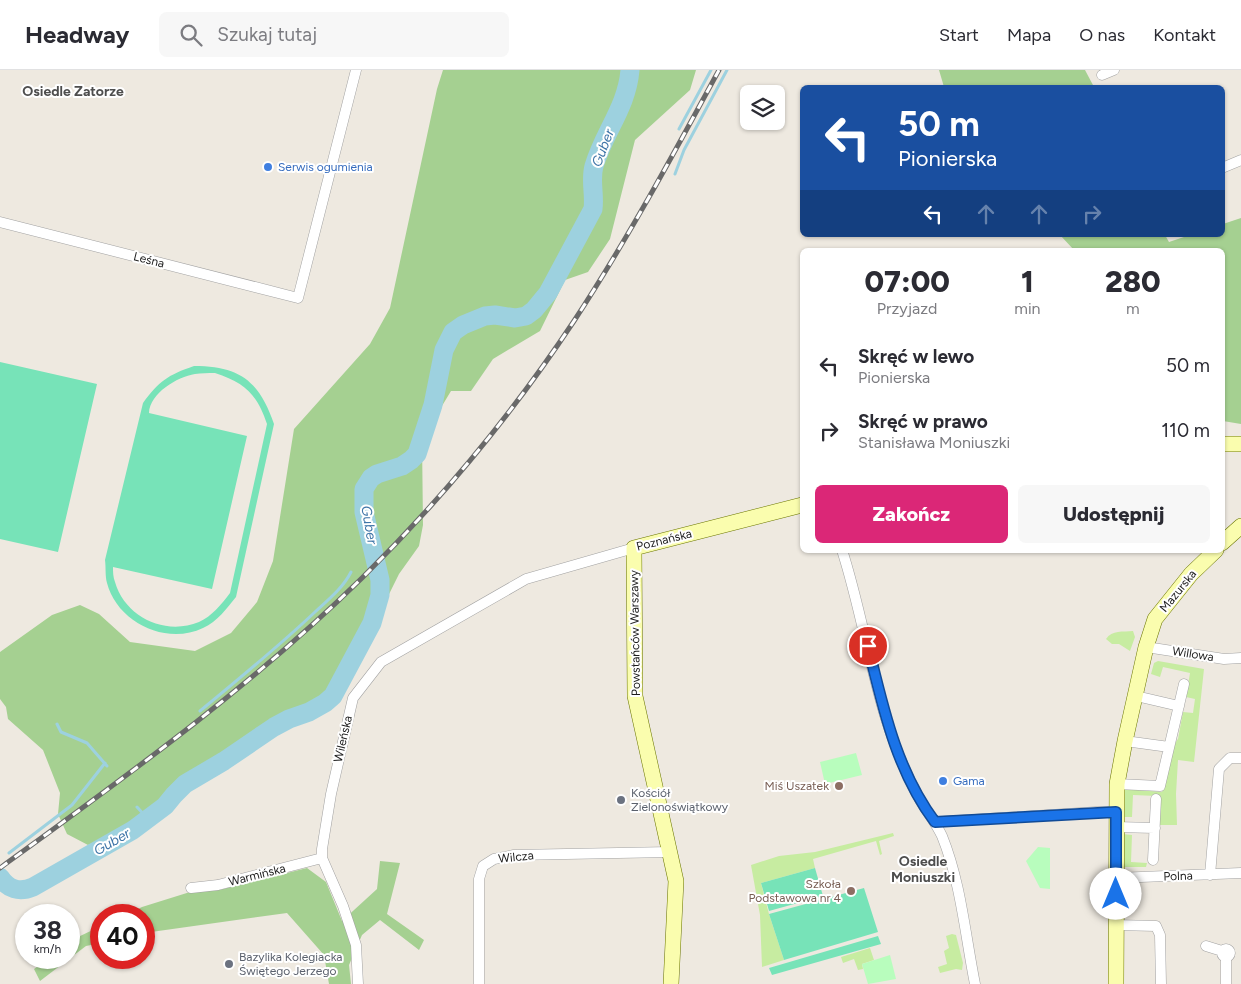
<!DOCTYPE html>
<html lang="pl">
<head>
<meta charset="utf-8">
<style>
	:root { --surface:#fff; --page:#f7f7f7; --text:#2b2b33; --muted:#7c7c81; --line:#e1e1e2; --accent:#db2777 }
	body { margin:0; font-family:Figtree,sans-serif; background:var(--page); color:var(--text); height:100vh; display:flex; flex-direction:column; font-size:19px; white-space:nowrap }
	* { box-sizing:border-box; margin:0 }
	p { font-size:16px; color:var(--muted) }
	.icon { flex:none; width:28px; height:28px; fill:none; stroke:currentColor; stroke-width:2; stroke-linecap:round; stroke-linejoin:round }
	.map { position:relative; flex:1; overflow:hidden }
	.panel { position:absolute; left:800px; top:178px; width:425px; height:305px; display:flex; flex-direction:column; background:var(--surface); border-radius:8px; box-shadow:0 1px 4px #0004 }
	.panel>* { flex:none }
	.guide { position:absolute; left:800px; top:15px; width:425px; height:152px; border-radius:8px; box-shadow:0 1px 4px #0004; background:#1a4fa0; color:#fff; overflow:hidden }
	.tools { position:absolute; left:740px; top:15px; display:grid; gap:10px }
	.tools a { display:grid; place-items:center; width:45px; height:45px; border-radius:8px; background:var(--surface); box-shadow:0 1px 4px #0004; font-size:25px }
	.speed { position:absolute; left:15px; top:834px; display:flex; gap:10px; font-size:25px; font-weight:700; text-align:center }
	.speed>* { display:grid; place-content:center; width:65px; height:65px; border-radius:50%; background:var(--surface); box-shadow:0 1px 4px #0004; line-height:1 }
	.speed small { font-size:12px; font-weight:400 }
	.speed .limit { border:8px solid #d22; background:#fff; color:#111 }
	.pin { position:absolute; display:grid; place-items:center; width:42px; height:42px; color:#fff; margin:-21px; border:2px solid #fff; border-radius:50%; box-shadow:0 1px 5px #0007 }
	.me { position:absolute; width:55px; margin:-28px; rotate:0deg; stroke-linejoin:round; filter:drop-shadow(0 0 4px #0008) }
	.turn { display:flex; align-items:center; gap:18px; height:105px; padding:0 15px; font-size:22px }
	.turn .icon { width:65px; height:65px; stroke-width:2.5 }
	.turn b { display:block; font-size:35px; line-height:42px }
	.lanes { display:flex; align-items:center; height:48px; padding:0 15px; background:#0003; justify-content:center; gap:25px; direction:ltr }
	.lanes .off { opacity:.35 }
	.eta { display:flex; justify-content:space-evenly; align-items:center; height:85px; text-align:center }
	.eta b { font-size:30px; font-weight:800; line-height:35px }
	.primary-button { display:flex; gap:10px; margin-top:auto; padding:10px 15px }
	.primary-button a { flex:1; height:58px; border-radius:8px; background:var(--accent); color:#fff; font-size:20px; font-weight:800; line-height:58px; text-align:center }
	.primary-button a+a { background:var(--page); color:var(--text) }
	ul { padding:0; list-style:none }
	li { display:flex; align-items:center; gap:15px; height:65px; padding:0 15px }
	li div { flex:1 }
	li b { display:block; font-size:19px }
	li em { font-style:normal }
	header { display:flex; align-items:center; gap:30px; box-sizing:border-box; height:70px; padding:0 25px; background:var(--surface); border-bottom:1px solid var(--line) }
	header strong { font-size:24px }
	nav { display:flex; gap:28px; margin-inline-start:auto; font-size:18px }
	.search { width:350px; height:45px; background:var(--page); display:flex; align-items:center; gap:12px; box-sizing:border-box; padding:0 18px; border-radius:8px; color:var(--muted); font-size:19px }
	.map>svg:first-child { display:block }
</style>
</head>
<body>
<header>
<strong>Headway</strong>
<div class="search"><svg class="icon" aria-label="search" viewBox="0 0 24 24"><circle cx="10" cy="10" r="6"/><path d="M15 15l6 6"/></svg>Szukaj tutaj</div>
<nav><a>Start</a><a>Mapa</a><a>O nas</a><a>Kontakt</a></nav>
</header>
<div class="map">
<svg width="1241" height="914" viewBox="0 0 1241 914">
	<rect width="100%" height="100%" fill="#eee9e0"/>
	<path fill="#c7eca1" d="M1133,561L1135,567L1130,581L1119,574H1112L1106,569C1112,560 1123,562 1133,561Z
		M1158,591L1204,599L1194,692L1178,690L1176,724L1177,755H1158L1157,726L1133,725L1132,747H1123L1124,719L1162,722L1170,682C1175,678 1174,673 1178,669L1183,642L1193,643L1195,629L1186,627L1190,603L1163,597L1160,607L1151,604L1154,593Z
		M893,763L894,766L879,771L882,784L880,785L876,771L813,789L815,798L761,813L769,844L784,890L762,897L760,845L751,795L779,786L815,782Z
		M1122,764L1132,765L1131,792L1147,793L1146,797H1121Z
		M952,864L956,865L963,893L962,900L956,899L940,903L938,897L947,894L944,881L949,878L946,866Z
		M870,878L874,890L862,894L863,899L858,900L854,889L843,893L841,887Z"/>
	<path fill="#a5d091" d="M443,0H696L690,20L635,70L610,169L588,202L565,210L540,261L493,289L471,321H451L422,369L423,455L419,476L399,504L353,597L334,624L319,640L299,652L215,690L130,755L110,766L88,775L67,764L58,744L60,723L43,680L8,649L6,637L0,629V582L52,545L80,535L99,544L130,572L195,581L231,563L257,532L273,491L294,359L370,274L390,238L437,19Z
		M939,0H1085L1094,17H944Z
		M1241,148V354L1223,351L1222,180H1074L1060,165H1165L1169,172L1190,165H1222L1223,154Z
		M380,791L400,793L387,844L424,870L419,880L380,850L362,865L349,895L351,914H329L324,885L287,843L144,863V845H126L142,837L190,822L219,820L307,798L326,812L342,851L377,819Z
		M101,856V873L86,876L40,911L34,899L50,888H69V873L76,868Z"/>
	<path fill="#b8fdbd" d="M856,683L862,705L825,714L820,692Z
		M1038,777L1050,778V819L1040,818L1026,791Z
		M890,885L896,909L868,914L862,894Z"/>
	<path fill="#77e3b8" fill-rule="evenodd" d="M0,292L97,314L58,482L0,469Z
		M194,296C240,296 259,311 274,354L236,527C226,539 218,551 203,558C166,576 117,552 107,513C105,506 106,497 105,490L143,333C159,311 168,305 194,296ZM215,303C245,313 257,324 267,354L230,523C221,535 212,546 199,552C165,566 125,547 115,512C113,507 113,502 113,497L212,519L247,366L149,343C150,323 177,307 195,304C201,303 208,303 215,303Z
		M815,798L823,826L769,841L761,813Z
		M864,818L878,862L784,890L769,844Z
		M878,866L881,874L772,905L769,898Z"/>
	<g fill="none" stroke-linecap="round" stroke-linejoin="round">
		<path stroke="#9dd1df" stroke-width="3" d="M679,59L711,0
			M675,104L684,80L727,0
			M556,208L560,211
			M364,466L369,463
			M200,641C239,609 278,577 315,542C328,530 343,518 351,502
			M57,654L61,662L87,673L107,696
			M137,737L149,750
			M9,783L72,735L105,693"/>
		<path stroke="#9dd1df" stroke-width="19" d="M0,807C8,819 19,823 33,817L133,760L165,736L174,725L185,714L224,691L274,657L289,649L309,642L325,633L333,626L372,553L380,525V510L364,442V419L371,408L377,404L402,396L411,390L417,384L433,335L444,280L453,262L463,255L485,246L495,245L515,248L526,246L534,240L548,223L593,139C595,124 590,110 594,96C604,62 627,37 630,0"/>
		<defs>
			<path id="street" d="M1102,5L1114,0
				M1222,98L1241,90
				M0,152L298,228L356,0
				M842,480C860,536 869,594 886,649C895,677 906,705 920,730C927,742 936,753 942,766C961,813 965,864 975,914
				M1146,577L1224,589L1241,588
				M1136,626L1179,636
				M1125,671L1169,677
				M1117,714L1160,716L1184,614
				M935,752L1096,742H1116
				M1116,757L1155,758
				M1153,790L1156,729
				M1210,805L1219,699L1230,688H1241
				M1116,808L1241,803
				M191,818L218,815L322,788
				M1116,855L1156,856L1160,865L1161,914
				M1206,876L1222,881
				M1222 883a4 4 0 1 1 8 0a4 4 0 1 1-8 0Z
				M358,914L356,875L343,836L322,788V779L331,724L353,628L381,592L526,509L634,478
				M479,914V809L483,796L494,789L514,785L670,782
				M1226,914V887"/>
			<path id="secondary" d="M1222,374H1241
				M1222,473L1241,456
				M671,914L676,811L635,626L634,478L802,435
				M1116,914L1117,714L1125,671L1146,577L1155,549L1191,504L1216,480"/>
		</defs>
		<use href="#street" stroke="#a2a2a2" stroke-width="11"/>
		<use href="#secondary" stroke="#6a7500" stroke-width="16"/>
		<use href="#street" stroke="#fff" stroke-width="10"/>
		<use href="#secondary" stroke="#fafdae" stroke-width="15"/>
		<defs>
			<path id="rail" d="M0,798C125,707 251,617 362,508C441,430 513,343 574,251C627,170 673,85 719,0"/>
		</defs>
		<use href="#rail" stroke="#696969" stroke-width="5"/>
		<use href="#rail" stroke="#fff" stroke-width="3" stroke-dasharray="9" stroke-linecap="butt"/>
	</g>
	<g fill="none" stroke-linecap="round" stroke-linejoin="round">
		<defs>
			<path id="route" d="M868,576C883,637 896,700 935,752L1116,742V824"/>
		</defs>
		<use href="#route" stroke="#114b97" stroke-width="12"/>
		<use href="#route" stroke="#1a73e8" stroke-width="9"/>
	</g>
	<g fill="#3f7fe0" stroke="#fff" stroke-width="2">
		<circle cx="268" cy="97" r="5"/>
		<circle cx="943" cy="711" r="5"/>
	</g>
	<g fill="#8d6e63" stroke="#fff" stroke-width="2">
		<circle cx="839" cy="716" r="5"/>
		<circle cx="851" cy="821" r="5"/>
	</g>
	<g fill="#6b7280" stroke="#fff" stroke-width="2">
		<circle cx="621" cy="730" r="5"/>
		<circle cx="229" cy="894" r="5"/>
	</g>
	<g text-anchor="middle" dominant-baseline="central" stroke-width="4" stroke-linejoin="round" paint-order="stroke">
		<g font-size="12" fill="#366cbe" stroke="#fff" text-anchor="start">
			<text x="278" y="97">Serwis ogumienia</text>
			<text x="953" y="711">Gama</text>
		</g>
		<g font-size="12" fill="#1b1b1b" stroke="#fff">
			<text transform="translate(149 190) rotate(14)">Leśna</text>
			<text transform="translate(664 470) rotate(-14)">Poznańska</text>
			<text transform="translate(1178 521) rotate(-51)">Mazurska</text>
			<text transform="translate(635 563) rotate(-91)">Powstańców Warszawy</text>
			<text transform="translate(1193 584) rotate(9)">Willowa</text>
			<text transform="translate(343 669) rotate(-77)">Wileńska</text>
			<text transform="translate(516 787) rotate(-6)">Wilcza</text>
			<text transform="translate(257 805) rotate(-14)">Warmińska</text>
			<text transform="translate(1178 806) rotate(-2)">Polna</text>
		</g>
		<g font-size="12" fill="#785e54" stroke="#fff" text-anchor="end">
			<text x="829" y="716">Miś Uszatek</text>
			<text x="841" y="814">Szkoła<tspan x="841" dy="14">Podstawowa nr 4</tspan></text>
		</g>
		<g font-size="12" fill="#5b616d" stroke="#fff" text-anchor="start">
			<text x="631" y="723">Kościół<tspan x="631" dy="14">Zielonoświątkowy</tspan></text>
			<text x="239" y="887">Bazylika Kolegiacka<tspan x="239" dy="14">Świętego Jerzego</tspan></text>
		</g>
		<g font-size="14" font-weight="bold" fill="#4e4e4e" stroke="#fff">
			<text x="73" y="21">Osiedle Zatorze</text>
			<text x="923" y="791">Osiedle<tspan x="923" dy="16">Moniuszki</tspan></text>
		</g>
		<g font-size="14" font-style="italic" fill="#4076a8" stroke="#fff">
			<text transform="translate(603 78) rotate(-69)">Guber</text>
			<text transform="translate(369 455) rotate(80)">Guber</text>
			<text transform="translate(112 772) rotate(-30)">Guber</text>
		</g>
	</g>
</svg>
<div class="tools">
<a><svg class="icon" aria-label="layers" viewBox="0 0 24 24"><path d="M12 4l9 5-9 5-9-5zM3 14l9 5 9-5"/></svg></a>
</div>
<div class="speed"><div>38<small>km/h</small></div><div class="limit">40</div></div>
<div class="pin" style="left:868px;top:576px;background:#d93025"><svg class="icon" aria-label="arrive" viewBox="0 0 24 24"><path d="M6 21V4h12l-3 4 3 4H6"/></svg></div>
<svg class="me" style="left:1116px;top:824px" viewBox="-20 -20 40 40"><circle r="19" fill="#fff"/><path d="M0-13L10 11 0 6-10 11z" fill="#1a73e8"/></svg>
<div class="guide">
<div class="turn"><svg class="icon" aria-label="left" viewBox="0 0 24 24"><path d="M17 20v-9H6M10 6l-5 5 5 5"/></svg><div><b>50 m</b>Pionierska</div></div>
<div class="lanes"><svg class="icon" aria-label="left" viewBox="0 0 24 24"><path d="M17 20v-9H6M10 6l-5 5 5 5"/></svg><svg class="icon off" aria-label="ahead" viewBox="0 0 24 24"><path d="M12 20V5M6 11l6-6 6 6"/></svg><svg class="icon off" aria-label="ahead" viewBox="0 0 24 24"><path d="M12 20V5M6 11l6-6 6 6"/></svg><svg class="icon off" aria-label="right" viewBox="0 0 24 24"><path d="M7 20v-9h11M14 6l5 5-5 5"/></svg></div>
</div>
<section class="panel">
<div class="eta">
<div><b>07:00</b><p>Przyjazd</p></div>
<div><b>1</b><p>min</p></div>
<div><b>280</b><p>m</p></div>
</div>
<ul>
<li><svg class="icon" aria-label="left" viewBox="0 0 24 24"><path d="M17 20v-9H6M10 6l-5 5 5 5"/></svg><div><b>Skręć w lewo</b><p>Pionierska</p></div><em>50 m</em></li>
<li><svg class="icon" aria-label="right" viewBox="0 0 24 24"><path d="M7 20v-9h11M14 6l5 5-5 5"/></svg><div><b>Skręć w prawo</b><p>Stanisława Moniuszki</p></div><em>110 m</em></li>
</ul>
<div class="primary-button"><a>Zakończ</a><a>Udostępnij</a></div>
</section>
</div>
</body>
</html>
